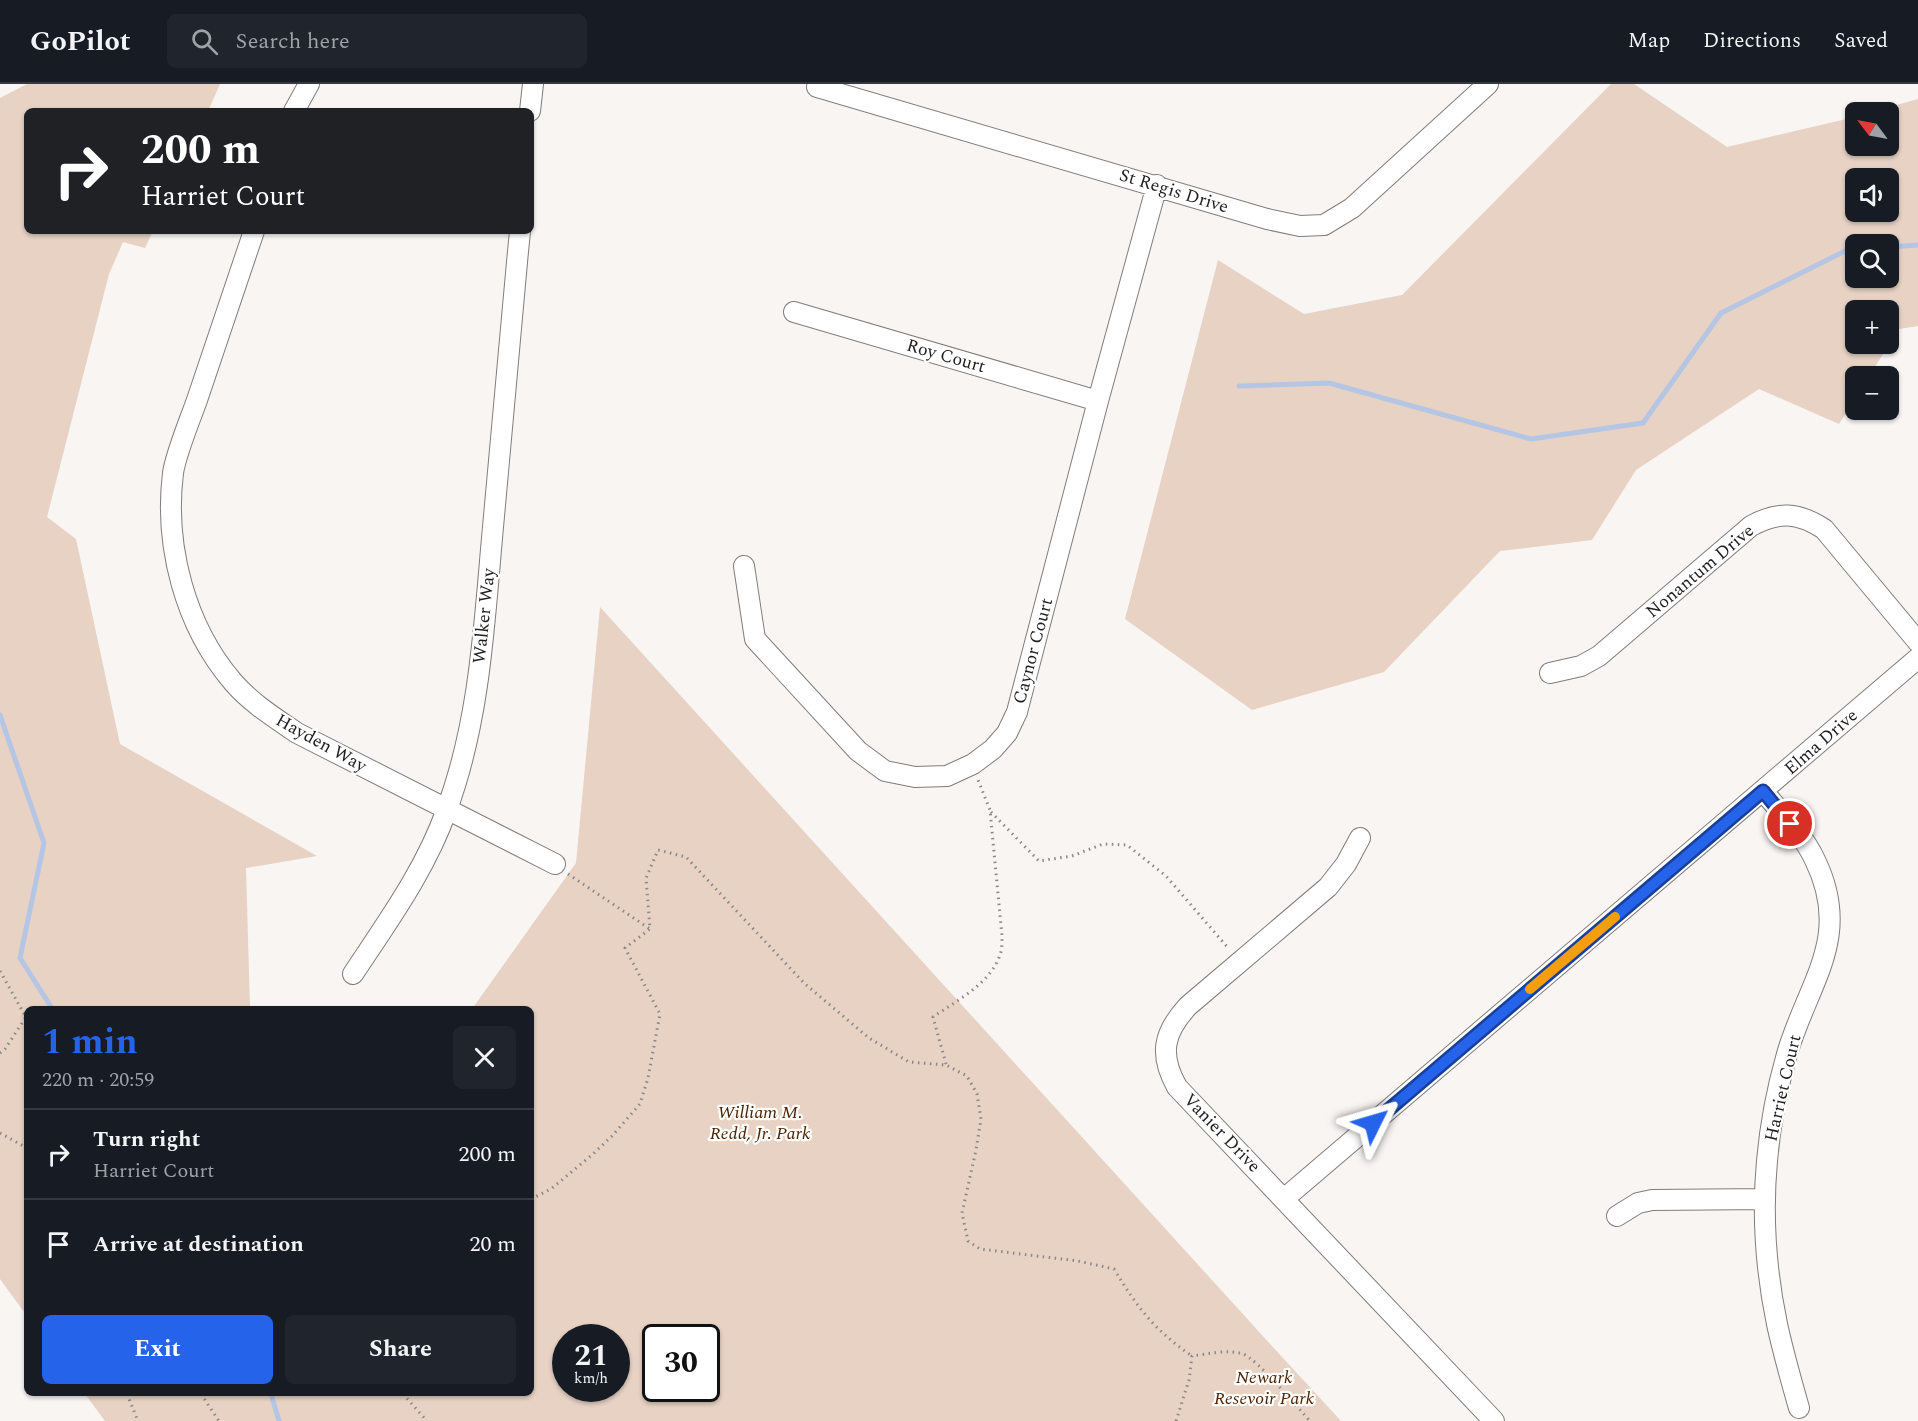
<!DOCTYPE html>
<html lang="en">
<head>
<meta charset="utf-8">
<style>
	:root { --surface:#171b24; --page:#20242c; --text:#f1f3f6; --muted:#9ea1a6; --line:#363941; --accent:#2563eb }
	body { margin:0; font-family:Spectral,serif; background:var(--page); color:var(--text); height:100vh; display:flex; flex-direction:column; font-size:22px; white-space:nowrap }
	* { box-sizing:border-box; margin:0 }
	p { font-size:20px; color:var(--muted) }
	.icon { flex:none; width:33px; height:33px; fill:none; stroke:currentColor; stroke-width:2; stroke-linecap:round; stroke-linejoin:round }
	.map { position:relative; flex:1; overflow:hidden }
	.drawer { position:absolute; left:24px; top:922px; width:510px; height:390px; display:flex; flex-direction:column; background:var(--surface); border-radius:9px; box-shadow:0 2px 4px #0004 }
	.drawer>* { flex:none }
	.hud { position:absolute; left:24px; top:24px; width:510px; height:126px; border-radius:9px; box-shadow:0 2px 4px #0004; background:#202124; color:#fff; overflow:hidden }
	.needle { width:39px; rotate:302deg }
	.tools { position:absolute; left:1845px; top:18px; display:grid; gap:12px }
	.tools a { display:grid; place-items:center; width:54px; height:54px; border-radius:9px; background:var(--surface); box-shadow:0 2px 4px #0004; font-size:30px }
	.speed { position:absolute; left:552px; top:1240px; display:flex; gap:12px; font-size:30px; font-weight:700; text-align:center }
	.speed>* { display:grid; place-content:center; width:78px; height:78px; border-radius:50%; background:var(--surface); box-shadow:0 2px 4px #0004; line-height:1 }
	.speed small { font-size:15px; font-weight:400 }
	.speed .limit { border:3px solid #111; border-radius:9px; background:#fff; color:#111 }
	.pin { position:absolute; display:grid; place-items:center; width:51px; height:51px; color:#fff; margin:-26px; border:3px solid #fff; border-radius:50%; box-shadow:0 2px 6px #0007 }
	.me { position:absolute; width:66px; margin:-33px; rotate:50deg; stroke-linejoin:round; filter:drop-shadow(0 0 4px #0008) }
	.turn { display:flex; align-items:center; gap:21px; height:126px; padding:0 18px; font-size:27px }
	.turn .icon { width:78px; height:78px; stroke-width:2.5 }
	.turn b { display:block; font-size:42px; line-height:51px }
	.round { display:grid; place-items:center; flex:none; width:63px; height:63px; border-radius:9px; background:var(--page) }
	.headline { display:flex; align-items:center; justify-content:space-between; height:102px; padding:0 18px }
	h1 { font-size:36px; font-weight:700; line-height:45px; color:var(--accent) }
	.cta { display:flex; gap:12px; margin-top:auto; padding:12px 18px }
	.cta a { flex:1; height:69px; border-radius:9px; background:var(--accent); color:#fff; font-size:24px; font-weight:700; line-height:69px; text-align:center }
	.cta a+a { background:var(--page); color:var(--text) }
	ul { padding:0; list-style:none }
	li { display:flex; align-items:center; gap:18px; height:90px; padding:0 18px; border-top:2px solid var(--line) }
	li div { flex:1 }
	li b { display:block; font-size:22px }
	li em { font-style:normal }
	header { display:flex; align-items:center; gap:36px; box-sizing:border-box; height:84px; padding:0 30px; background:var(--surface); border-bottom:2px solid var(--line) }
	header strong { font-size:28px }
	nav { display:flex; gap:33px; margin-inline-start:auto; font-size:21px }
	.search { width:420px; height:54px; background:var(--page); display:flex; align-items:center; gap:15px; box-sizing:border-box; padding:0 21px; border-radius:9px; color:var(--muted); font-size:22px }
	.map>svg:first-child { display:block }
</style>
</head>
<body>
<header>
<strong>GoPilot</strong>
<div class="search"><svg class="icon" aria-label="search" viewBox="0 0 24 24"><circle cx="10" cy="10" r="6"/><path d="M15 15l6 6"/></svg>Search here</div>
<nav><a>Map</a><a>Directions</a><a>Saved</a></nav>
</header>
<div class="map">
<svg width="1918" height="1337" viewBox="0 0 1918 1337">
	<rect width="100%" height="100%" fill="#f8f5f3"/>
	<path fill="#e7d2c4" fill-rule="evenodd" d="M27,0H220L208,27H27V147H153L145,164L123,158L109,190L47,433L76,455L120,660L317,772L246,784L250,925L27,926V1232L0,1195V14Z
		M1611,0H1634L1727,63L1855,33L1856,62H1888V28H1872L1918,15V242L1899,245L1869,292H1856L1855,315L1839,340L1759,305L1636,386L1592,456L1500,467L1384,588L1252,626L1125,535L1218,176L1304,230L1402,211ZM1856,94H1888V128H1856ZM1856,160H1888V194H1856ZM1888,226V260H1856V226Z
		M600,523L1271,1261L1341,1337H105L85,1310H531V926L472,925L576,779ZM566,1254H616V1305H566ZM656,1254H706V1305H656Z"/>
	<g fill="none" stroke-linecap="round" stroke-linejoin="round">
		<path stroke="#b4c6e4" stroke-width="5" d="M1888,163L1918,161
			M1239,302L1329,299L1531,355L1643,339L1721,229L1849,165H1856
			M0,631L44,759L20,874L53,926
			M271,1310L279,1337"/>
		<defs>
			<path id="minor" d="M817,3L1267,135L1300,142L1324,141L1352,124L1488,0
				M294,27L309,0
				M530,27L533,0
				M254,147C235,203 216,259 197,316C190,336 176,369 173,389C164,462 185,542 233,598C251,619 275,634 297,649L555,780
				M794,228L1098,317
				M744,482L755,555L858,667L885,687L915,693L947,692L973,680L993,665L1007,649L1017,628L1098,317L1157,101
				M1550,589L1581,582L1599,572L1751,442C1778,427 1798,428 1824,445L1918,558
				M1763,707C1781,729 1803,750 1815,776C1853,854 1808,898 1787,970C1777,1005 1770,1042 1767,1077C1762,1131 1766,1187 1777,1240C1783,1268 1791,1296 1799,1324
				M1360,754L1346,780L1328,803L1188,922C1163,949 1159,971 1177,1003L1494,1337
				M353,890C388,837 426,785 447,725C479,638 484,545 492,454C501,351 510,249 520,147
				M1285,1114L1918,574
				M1617,1132L1638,1119L1652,1116L1765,1115"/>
		</defs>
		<use href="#minor" stroke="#807d7b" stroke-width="22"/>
		<path stroke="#8a8887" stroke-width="3" stroke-dasharray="1.5 4.5" stroke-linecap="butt" d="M991,728L1039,777L1072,772L1103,760L1127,761L1166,792L1229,865
			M568,790L650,845
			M0,887L27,935
			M0,969L5,965L26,933
			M946,980L933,933C956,917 990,900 1000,871C1002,866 1002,858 1002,852L990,726L978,696
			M0,1049L27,1064
			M531,1115L551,1105L593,1070L612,1052L640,1020L648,994L660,930L625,864L650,845L646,794L658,766L686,773L804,899L869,954L909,978L946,981L967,992L977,1010L981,1035L976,1066L962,1129L968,1157L980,1165L1078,1177L1114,1185C1138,1224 1153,1245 1192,1272
			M127,1310L138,1337
			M201,1310L219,1337
			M403,1310L427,1337
			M1176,1337L1189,1296L1192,1272C1207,1270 1228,1265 1243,1270C1257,1275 1298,1324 1310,1337"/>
		<use href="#minor" stroke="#fff" stroke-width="20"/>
	</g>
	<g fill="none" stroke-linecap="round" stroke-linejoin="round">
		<defs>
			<path id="route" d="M1373,1039L1763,707L1790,740"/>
		</defs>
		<use href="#route" stroke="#184099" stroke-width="15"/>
		<use href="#route" stroke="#2563eb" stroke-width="10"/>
		<path stroke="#f59e0b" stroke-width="10" d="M1530,905L1615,833"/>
	</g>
	<g text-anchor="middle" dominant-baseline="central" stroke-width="4.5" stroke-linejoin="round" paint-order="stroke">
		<g font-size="18" fill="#1f1e1d" stroke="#fff">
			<text transform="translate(1174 107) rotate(17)">St Regis Drive</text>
			<text transform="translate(946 272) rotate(16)">Roy Court</text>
			<text transform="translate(1700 487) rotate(-40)">Nonantum Drive</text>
			<text transform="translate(484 532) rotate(-84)">Walker Way</text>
			<text transform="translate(1033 567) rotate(-75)">Caynor Court</text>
			<text transform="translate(1821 658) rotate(-41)">Elma Drive</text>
			<text transform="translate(321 659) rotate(29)">Hayden Way</text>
			<text transform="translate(1783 1004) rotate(-77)">Harriet Court</text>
			<text transform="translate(1222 1049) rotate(46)">Vanier Drive</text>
		</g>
		<g font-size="18" font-style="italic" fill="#4c2200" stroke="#fff">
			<text x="760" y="1028">William M.<tspan x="760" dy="21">Redd, Jr. Park</tspan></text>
			<text x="1264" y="1293">Newark<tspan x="1264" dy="21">Resevoir Park</tspan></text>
		</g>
	</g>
</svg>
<div class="tools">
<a><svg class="needle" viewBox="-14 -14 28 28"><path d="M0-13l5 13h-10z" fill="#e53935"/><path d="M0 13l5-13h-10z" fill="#9ea1a6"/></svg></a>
<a><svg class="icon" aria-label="sound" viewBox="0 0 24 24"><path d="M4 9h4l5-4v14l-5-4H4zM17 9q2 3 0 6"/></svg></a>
<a><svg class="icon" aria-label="search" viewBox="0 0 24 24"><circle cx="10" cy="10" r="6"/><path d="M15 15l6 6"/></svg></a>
<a>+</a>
<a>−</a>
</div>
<div class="speed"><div>21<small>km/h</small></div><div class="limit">30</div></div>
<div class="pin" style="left:1790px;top:740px;background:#d93025"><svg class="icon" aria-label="arrive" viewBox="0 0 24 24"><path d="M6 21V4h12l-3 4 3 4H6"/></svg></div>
<svg class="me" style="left:1373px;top:1039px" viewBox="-20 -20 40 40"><path d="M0-17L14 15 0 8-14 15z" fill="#2563eb" stroke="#fff" stroke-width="4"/></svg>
<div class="hud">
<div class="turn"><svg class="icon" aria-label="right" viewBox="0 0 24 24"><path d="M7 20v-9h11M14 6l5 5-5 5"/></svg><div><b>200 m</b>Harriet Court</div></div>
</div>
<section class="drawer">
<div class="headline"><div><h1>1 min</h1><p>220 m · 20:59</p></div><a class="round"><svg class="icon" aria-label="close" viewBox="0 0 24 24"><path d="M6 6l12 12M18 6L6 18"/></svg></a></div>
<ul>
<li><svg class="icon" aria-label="right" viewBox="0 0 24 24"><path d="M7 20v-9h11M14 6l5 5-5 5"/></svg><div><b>Turn right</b><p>Harriet Court</p></div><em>200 m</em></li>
<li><svg class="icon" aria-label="arrive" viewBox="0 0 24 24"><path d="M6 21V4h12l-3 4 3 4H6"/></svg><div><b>Arrive at destination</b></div><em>20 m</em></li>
</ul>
<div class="cta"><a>Exit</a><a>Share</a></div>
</section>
</div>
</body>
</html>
